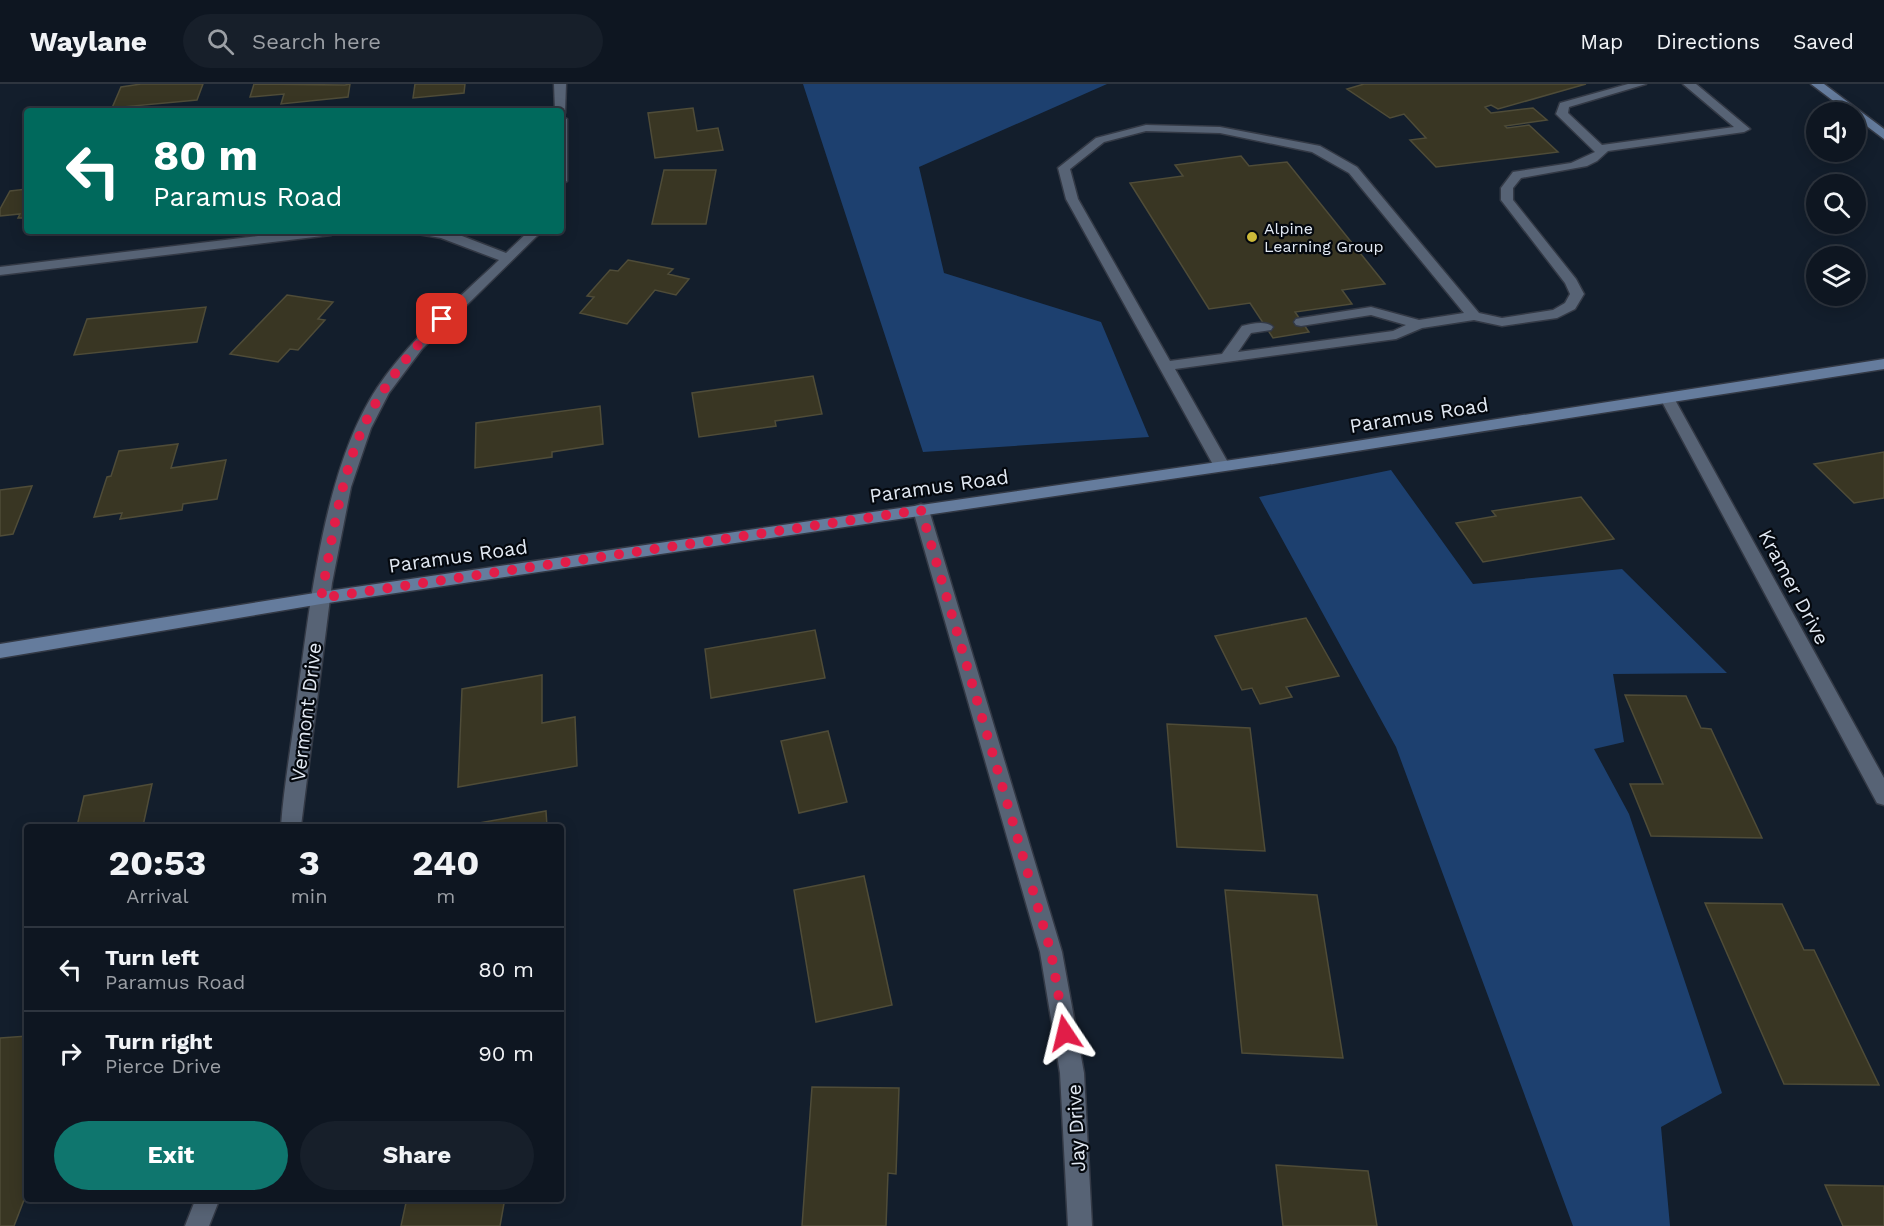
<!DOCTYPE html>
<html lang="en">
<head>
<meta charset="utf-8">
<style>
	:root { --surface:#0e1621; --page:#171f2a; --text:#f1f3f6; --muted:#9b9fa5; --line:#2e353f; --accent:#0f766e }
	body { margin:0; font-family:"Work Sans",sans-serif; background:var(--page); color:var(--text); height:100vh; display:flex; flex-direction:column; font-size:22px; white-space:nowrap }
	* { box-sizing:border-box; margin:0 }
	p { font-size:20px; color:var(--muted) }
	.icon { flex:none; width:33px; height:33px; fill:none; stroke:currentColor; stroke-width:2; stroke-linecap:round; stroke-linejoin:round }
	.map { position:relative; flex:1; overflow:hidden }
	.drawer { position:absolute; left:24px; top:740px; width:540px; height:378px; display:flex; flex-direction:column; background:var(--surface); border-radius:6px; box-shadow:0 3px 15px #0003,0 0 0 2px var(--line) }
	.drawer>* { flex:none }
	.guide { position:absolute; left:24px; top:24px; width:540px; height:126px; border-radius:6px; box-shadow:0 3px 15px #0003,0 0 0 2px var(--line); background:#00695c; color:#fff; overflow:hidden }
	.controls { position:absolute; left:1806px; top:18px; display:grid; gap:12px }
	.controls a { display:grid; place-items:center; width:60px; height:60px; border-radius:50%; background:var(--surface); box-shadow:0 3px 15px #0003,0 0 0 2px var(--line); font-size:30px }
	.pin { position:absolute; display:grid; place-items:center; width:51px; height:51px; color:#fff; margin:-26px; border-radius:12px; box-shadow:0 3px 9px #0006 }
	.me { position:absolute; width:66px; margin:-33px; rotate:350deg; stroke-linejoin:round; filter:drop-shadow(0 0 4px #0008) }
	.turn { display:flex; align-items:center; gap:21px; height:126px; padding:0 30px; font-size:27px }
	.turn .icon { width:78px; height:78px; stroke-width:2.5 }
	.turn b { display:block; font-size:42px; line-height:51px }
	.eta { display:flex; justify-content:space-evenly; align-items:center; height:102px; text-align:center }
	.eta b { font-size:36px; font-weight:700; line-height:42px }
	.button { display:flex; gap:12px; margin-top:auto; padding:12px 30px }
	.button a { flex:1; height:69px; border-radius:36px; background:var(--accent); color:#fff; font-size:24px; font-weight:700; line-height:69px; text-align:center }
	.button a+a { background:var(--page); color:var(--text) }
	ul { padding:0; list-style:none }
	li { display:flex; align-items:center; gap:18px; height:84px; padding:0 30px; border-top:2px solid var(--line) }
	li div { flex:1 }
	li b { display:block; font-size:22px }
	li em { font-style:normal }
	header { display:flex; align-items:center; gap:36px; box-sizing:border-box; height:84px; padding:0 30px; background:var(--surface); border-bottom:2px solid var(--line) }
	header strong { font-size:28px }
	nav { display:flex; gap:33px; margin-inline-start:auto; font-size:21px }
	.search { width:420px; height:54px; background:var(--page); display:flex; align-items:center; gap:15px; box-sizing:border-box; padding:0 21px; border-radius:33px; color:var(--muted); font-size:22px }
	.map>svg:first-child { display:block }
</style>
</head>
<body>
<header>
<strong>Waylane</strong>
<div class="search"><svg class="icon" aria-label="search" viewBox="0 0 24 24"><circle cx="10" cy="10" r="6"/><path d="M15 15l6 6"/></svg>Search here</div>
<nav><a>Map</a><a>Directions</a><a>Saved</a></nav>
</header>
<div class="map">
<svg width="1884" height="1142" viewBox="0 0 1884 1142">
	<rect width="100%" height="100%" fill="#131e2c"/>
	<path fill="#1d406f" d="M803,0H1107L919,83L944,189L1101,238L1149,353L923,368Z
		M1391,386L1473,500L1622,485L1727,589L1613,590L1624,658L1594,665L1629,730L1722,1009L1661,1043L1670,1142H1573L1396,663L1259,413Z"/>
	<path fill="#393623" stroke="#4f4c38" stroke-width="1.5" d="M141,0H203L197,16L112,24L121,3Z
		M254,0L345,1L350,0L348,13L281,20L284,10L250,13Z
		M415,0H465L464,9L413,14Z
		M1364,0H1586L1498,25L1491,21L1485,23L1491,29L1533,24L1547,36L1505,42L1507,44L1529,41L1558,68L1436,83L1410,56L1426,54L1404,30L1390,34L1347,5Z
		M693,24L697,47L718,44L723,66L655,74L648,29Z
		M1241,72L1249,82L1287,78L1385,200L1342,206L1352,220L1295,228L1309,248L1273,254L1250,219L1209,225L1130,99L1183,92L1175,81Z
		M664,86H716L706,140H652Z
		M27,105V134H18L20,130L0,132V125L10,107Z
		M628,176L673,185L668,190L689,195L676,211L655,206L627,240L580,229L594,213L587,212L610,186L618,187Z
		M287,211L333,218L318,235L325,236L298,266L290,265L278,278L230,270Z
		M206,223L197,258L74,271L87,235Z
		M813,292L822,330L775,337L776,342L699,353L692,309Z
		M600,322L603,360L552,368V373L475,384L476,339Z
		M178,360L171,384L226,376L217,415L183,420L182,426L120,435L122,429L94,433L107,393L111,392L119,367Z
		M1884,368V414L1854,419L1814,380Z
		M32,402L13,450L0,452V406Z
		M1581,413L1614,455L1483,478L1456,439L1496,432L1492,427Z
		M1306,534L1339,592L1286,603L1292,613L1260,620L1252,604L1242,606L1215,552Z
		M815,546L825,594L711,614L705,565Z
		M542,591V639L575,633L577,682L458,703L462,605Z
		M1625,611L1686,612L1701,644L1711,645L1762,754L1651,752L1630,700H1663Z
		M1167,640L1250,644L1265,767L1177,763Z
		M828,647L847,718L799,729L781,657Z
		M152,700L143,742H77L84,712Z
		M546,727L547,742H462Z
		M864,792L892,921L816,938L794,806Z
		M1225,806L1317,811L1343,974L1242,969Z
		M1705,819L1782,820L1804,866H1814L1879,1001L1784,1000Z
		M27,952V1108L14,1142H0V954Z
		M812,1003L899,1004L896,1090L888,1089L886,1142H802Z
		M1276,1081L1368,1087L1377,1142H1283Z
		M1825,1101L1884,1102V1142H1843Z
		M407,1114H505L500,1142H401Z"/>
	<g fill="none" stroke-linecap="round" stroke-linejoin="round">
		<defs>
			<path id="lane" d="M1628,0H1646L1569,23L1568,29L1602,61L1734,43L1683,0H1696L1750,45L1744,48L1608,67L1597,77L1587,82L1521,94L1513,104V116L1576,195L1584,210L1575,225L1557,234L1502,242L1474,236L1422,244L1396,255L1175,285L1230,382L1228,386H1216L1066,115L1058,84L1096,54L1146,41L1220,43L1320,62L1357,83L1479,229L1502,234L1553,226L1565,219L1570,210L1565,199L1501,116V104L1513,88L1571,79L1595,68L1558,32L1556,30L1560,19ZM1146,47L1220,49L1312,68L1349,89L1464,229L1419,236L1371,223L1301,234L1296,235L1294,238L1296,241L1301,242L1371,231L1406,241L1393,247L1238,268L1251,249L1271,246L1273,243C1266,236 1251,240 1242,242L1222,270L1170,277L1078,115L1070,85L1104,58Z"/>
			<path id="street" d="M554,0H566L565,29L561,30V27H555Z
				M561,32L567,35V97L561,101Z
				M299,147H337L331,151L0,191V183Z
				M417,147H449L506,169L529,147H542L422,265L389,309L371,344L351,403L332,499L301,742H281C284,700 292,658 297,616C310,521 324,384 377,304C410,255 456,217 499,176L441,154L418,150Z
				M1667,309L1674,314L1884,694V721L1877,719L1660,314Z
				M921,420L927,422L929,426L1062,868L1084,989L1092,1142H1068L1060,989L1040,868L913,426L915,422Z
				M196,1114H220L209,1142H185Z"/>
			<path id="secondary" d="M1811,0H1824L1884,45V55L1856,34V28H1848Z
				M1884,275V285L1266,381L321,520L0,574V560L321,508L1266,371Z"/>
		</defs>
		<use href="#lane" stroke="#333945" stroke-width="3"/>
		<use href="#street" stroke="#333945" stroke-width="3"/>
		<use href="#secondary" stroke="#333945" stroke-width="3"/>
		<use href="#lane" fill="#576375" fill-rule="evenodd"/>
		<use href="#street" fill="#576375" fill-rule="evenodd"/>
		<use href="#secondary" fill="#657c9d" fill-rule="evenodd"/>
	</g>
	<g fill="none" stroke-linecap="round" stroke-linejoin="round">
		<path stroke="#e11d48" stroke-width="10" stroke-dasharray="0 18" d="M442,235C407,271 375,311 357,358C338,408 331,462 321,514L921,426L1051,868L1065,949"/>
	</g>
	<circle fill="#ccb939" stroke="#04080e" stroke-width="2" cx="1252" cy="153" r="6"/>
	<g text-anchor="middle" dominant-baseline="central" stroke-width="4.5" stroke-linejoin="round" paint-order="stroke">
		<g font-size="16" fill="#e2e9f3" stroke="#04080e" text-anchor="start">
			<text x="1264" y="144">Alpine<tspan x="1264" dy="18">Learning Group</tspan></text>
		</g>
		<g font-size="20" fill="#e2e9f3" stroke="#04080e">
			<text transform="translate(1419 331) rotate(-9)">Paramus Road</text>
			<text transform="translate(939 402) rotate(-8)">Paramus Road</text>
			<text transform="translate(458 472) rotate(-8)">Paramus Road</text>
			<text transform="translate(1794 503) rotate(62)">Kramer Drive</text>
			<text transform="translate(306 628) rotate(-83)">Vermont Drive</text>
			<text transform="translate(1076 1044) rotate(-93)">Jay Drive</text>
		</g>
	</g>
</svg>
<div class="controls">
<a><svg class="icon" aria-label="sound" viewBox="0 0 24 24"><path d="M4 9h4l5-4v14l-5-4H4zM17 9q2 3 0 6"/></svg></a>
<a><svg class="icon" aria-label="search" viewBox="0 0 24 24"><circle cx="10" cy="10" r="6"/><path d="M15 15l6 6"/></svg></a>
<a><svg class="icon" aria-label="layers" viewBox="0 0 24 24"><path d="M12 4l9 5-9 5-9-5zM3 14l9 5 9-5"/></svg></a>
</div>
<div class="pin" style="left:442px;top:235px;background:#d93025"><svg class="icon" aria-label="arrive" viewBox="0 0 24 24"><path d="M6 21V4h12l-3 4 3 4H6"/></svg></div>
<svg class="me" style="left:1065px;top:949px" viewBox="-20 -20 40 40"><path d="M0-17L14 15 0 8-14 15z" fill="#e11d48" stroke="#fff" stroke-width="4"/></svg>
<div class="guide">
<div class="turn"><svg class="icon" aria-label="left" viewBox="0 0 24 24"><path d="M17 20v-9H6M10 6l-5 5 5 5"/></svg><div><b>80 m</b>Paramus Road</div></div>
</div>
<section class="drawer">
<div class="eta">
<div><b>20:53</b><p>Arrival</p></div>
<div><b>3</b><p>min</p></div>
<div><b>240</b><p>m</p></div>
</div>
<ul>
<li><svg class="icon" aria-label="left" viewBox="0 0 24 24"><path d="M17 20v-9H6M10 6l-5 5 5 5"/></svg><div><b>Turn left</b><p>Paramus Road</p></div><em>80 m</em></li>
<li><svg class="icon" aria-label="right" viewBox="0 0 24 24"><path d="M7 20v-9h11M14 6l5 5-5 5"/></svg><div><b>Turn right</b><p>Pierce Drive</p></div><em>90 m</em></li>
</ul>
<div class="button"><a>Exit</a><a>Share</a></div>
</section>
</div>
</body>
</html>
